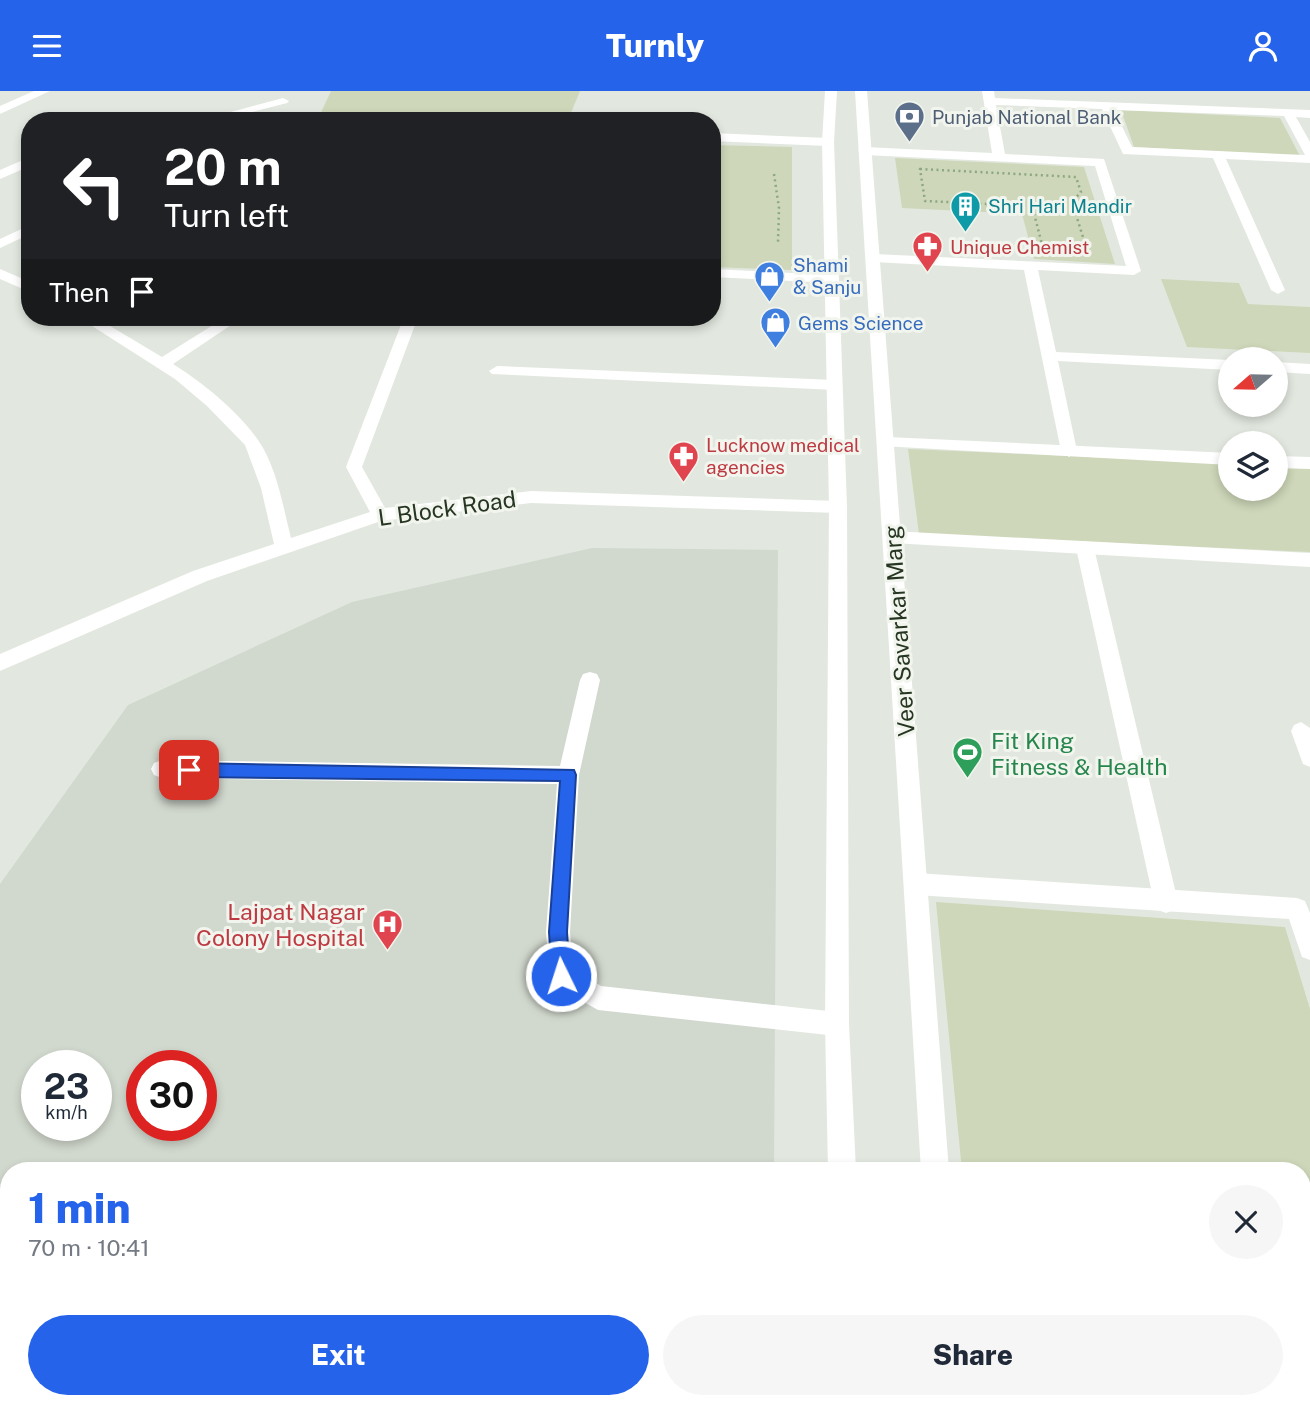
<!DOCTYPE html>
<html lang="en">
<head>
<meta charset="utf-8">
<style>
	:root { --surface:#fff; --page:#f6f6f7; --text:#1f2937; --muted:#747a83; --accent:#2563eb }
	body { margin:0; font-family:"Public Sans",sans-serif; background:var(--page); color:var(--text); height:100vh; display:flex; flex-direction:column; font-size:26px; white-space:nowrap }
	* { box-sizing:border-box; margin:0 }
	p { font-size:23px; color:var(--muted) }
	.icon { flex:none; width:38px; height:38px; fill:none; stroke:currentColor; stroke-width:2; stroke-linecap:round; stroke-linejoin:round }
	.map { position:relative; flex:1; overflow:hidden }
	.drawer { position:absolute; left:0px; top:1071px; width:1311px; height:247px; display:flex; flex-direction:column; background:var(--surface); border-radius:28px 28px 0 0; box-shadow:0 4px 10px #0003 }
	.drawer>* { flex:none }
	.banner { position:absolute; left:21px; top:21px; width:700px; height:214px; border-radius:28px; box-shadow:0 4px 10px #0003; background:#202124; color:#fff; overflow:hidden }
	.needle { width:46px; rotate:250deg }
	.fabs { position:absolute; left:1218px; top:256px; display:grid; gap:14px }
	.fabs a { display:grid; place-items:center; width:70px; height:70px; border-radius:50%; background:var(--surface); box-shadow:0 4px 10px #0003; font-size:35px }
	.speed { position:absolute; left:21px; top:959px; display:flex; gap:14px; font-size:35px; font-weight:700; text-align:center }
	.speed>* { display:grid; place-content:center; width:91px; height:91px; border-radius:50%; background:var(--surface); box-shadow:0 4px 10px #0003; line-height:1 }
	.speed small { font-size:18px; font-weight:400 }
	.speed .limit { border:10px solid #d22; background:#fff; color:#111 }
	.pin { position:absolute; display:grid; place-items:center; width:60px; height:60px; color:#fff; margin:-30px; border-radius:14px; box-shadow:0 4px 10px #0006 }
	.me { position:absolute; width:77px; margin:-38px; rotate:356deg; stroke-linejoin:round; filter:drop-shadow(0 0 5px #0008) }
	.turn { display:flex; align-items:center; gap:24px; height:147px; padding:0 28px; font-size:32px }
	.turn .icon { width:91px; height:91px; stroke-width:2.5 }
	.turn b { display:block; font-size:49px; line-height:60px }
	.then { display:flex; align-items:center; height:66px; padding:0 28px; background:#0003; gap:14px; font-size:26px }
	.round { display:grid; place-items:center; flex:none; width:74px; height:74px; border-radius:37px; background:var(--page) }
	.summary { display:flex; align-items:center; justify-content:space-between; height:119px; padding:0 28px }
	h1 { font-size:42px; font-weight:800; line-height:52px; color:var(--accent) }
	.action { display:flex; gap:14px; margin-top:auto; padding:14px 28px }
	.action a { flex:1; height:80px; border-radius:42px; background:var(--accent); color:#fff; font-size:28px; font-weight:800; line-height:80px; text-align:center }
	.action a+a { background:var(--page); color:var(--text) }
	header { display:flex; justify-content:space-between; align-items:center; height:91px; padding:0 28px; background:var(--accent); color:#fff; font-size:32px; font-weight:800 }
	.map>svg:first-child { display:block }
</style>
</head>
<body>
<header><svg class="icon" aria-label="menu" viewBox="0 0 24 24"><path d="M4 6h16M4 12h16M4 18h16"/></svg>Turnly<svg class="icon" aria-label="person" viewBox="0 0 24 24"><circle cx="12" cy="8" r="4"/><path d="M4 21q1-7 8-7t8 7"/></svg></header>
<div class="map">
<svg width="1310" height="1317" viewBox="0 0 1310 1317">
	<rect width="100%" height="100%" fill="#e2e8df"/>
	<path fill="#d1d8cd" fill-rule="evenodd" d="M592,457L778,459L774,1080H9V1309H773V1317H0V793L128,614L352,511ZM37,975H96V1034H37ZM142,975H201V1034H142Z"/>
	<path fill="#ced7b9" d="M331,0H580L568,29L475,24L473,30H320L318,28Z
		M1121,19L1280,27L1300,65L1134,56Z
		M712,54L792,56V179L712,176Z
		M895,67L1084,76L1115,173L1034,168L1022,123L902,117Z
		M1161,188L1239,192L1248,213L1310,216V262L1187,256Z
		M908,358L1230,372V397H1276V374L1310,375V461L919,443Z
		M936,811L1285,836L1310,918V1172L1302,1171V1080H962Z"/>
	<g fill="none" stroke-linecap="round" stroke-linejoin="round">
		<path stroke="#8ca882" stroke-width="2.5" stroke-dasharray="2 3.5" stroke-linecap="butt" d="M920,78L1076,86L1081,101L1072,111L1087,159L1043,157L1032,115L925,110Z
			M774,83L779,117L778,151"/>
		<path fill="#fff" fill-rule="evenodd" d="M982,0H994L995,7L1310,19V27L1296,26L1310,51V72L1226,68L1285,199L1278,203L1271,199L1213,67L1123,63L1102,18L996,14L1005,63L1104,68L1141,180L1134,184L1038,179L1056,261L1230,269V279L1058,270L1077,360L1069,366L1061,360L1024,179L874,171L867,167L874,163L1126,175L1095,75L864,64L858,60L864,56L992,62ZM1114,19L1284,25L1305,64L1132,56Z
			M712,42L828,47L834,51L828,55L712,50Z
			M712,178L832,184L839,188L832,192L712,186Z
			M1276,271L1310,273V283L1276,281Z
			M497,275L835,289L843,294L835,299L492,283L489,280Z
			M1085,450L1094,457L1178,811L1174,819L1166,822L1158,819L1154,811L1076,457Z
			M1301,631L1310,637V676L1303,673L1291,640L1294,634Z
			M1262,1309H1292L1293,1317H1263Z"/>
		<path fill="#fff" fill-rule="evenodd" d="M916,782L1297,807L1305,810L1310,822V869L1302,866L1289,828L916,804L908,800L905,793L908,786Z
			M1302,1179L1310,1180V1208L1302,1207Z"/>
		<path fill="#fff" fill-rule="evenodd" d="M34,0H50L0,23V15Z
			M283,7L289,10L287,12L218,30H197Z
			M30,66V75L0,88V79Z
			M30,134V143L0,157V148Z
			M0,178L30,191V201L0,188Z
			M78,226H95L162,266L226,226H243L173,273C203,292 237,319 258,349C277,376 283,416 291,447L370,421L346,376L404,226H418L362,376L385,417L531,400L838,410L847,416L838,422L531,412L381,430L207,490L0,580V563L193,480L274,453L261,397L245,354L207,315L175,288Z
			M887,346L1230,362V374L881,355L879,351Z
			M1276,365L1310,366V378L1276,377Z
			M892,440L1310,462V476L892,452L883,446Z
			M590,581L597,583L600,589L579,684L570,841L573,878L601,895L837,921L846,924L849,933L846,942L837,945L598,919L552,893L549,885L546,841L557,693L162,687L154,684L151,678L154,672L162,669L560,675L580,589L583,583Z"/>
		<path fill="#fff" fill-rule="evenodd" d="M825,0H837L834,51L847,416L849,933L856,1080H828L825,933L829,416L822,51Z
			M855,0H867L949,1080H921Z
			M835,1309H865V1317H835Z
			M936,1309H966L967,1317H937Z"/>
	</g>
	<path fill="#2563eb" stroke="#184099" stroke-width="2" d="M189,672L574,679L576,684L567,841L570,885L568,891L561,894L555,891L552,885L549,841L560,690L189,686L181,679Z"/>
	<defs>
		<symbol id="bank-pin" viewBox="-11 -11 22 30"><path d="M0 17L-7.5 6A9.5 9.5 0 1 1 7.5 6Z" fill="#5c6f8a" stroke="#f2f5ee"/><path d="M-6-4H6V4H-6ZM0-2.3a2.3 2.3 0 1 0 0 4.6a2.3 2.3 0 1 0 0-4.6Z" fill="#fff"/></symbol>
		<symbol id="building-pin" viewBox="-11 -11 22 30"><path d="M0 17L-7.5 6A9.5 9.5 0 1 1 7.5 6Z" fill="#0f9aa8" stroke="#f2f5ee"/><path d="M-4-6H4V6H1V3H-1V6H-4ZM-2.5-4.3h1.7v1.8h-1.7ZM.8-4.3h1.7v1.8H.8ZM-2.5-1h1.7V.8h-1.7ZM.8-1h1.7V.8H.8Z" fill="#fff"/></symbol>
		<symbol id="pharmacy-pin" viewBox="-11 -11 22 30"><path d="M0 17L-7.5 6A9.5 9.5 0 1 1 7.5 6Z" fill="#e0444e" stroke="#f2f5ee"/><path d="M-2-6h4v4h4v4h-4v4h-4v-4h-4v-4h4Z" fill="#fff"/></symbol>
		<symbol id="shop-pin" viewBox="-11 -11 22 30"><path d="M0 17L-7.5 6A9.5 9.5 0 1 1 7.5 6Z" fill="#3f7fe0" stroke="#f2f5ee"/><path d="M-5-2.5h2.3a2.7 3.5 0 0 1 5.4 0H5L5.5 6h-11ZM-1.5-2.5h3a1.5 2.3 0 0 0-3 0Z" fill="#fff"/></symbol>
		<symbol id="stadium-pin" viewBox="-11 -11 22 30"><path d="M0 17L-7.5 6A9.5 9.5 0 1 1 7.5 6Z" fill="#2e9e5b" stroke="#f2f5ee"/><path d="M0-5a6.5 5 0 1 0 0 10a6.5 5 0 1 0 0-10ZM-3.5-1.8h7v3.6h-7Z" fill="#fff"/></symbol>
		<symbol id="hospital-pin" viewBox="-11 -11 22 30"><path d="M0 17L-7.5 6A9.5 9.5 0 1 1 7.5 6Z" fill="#e0444e" stroke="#f2f5ee"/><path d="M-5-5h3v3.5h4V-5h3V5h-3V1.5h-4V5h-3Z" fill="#fff"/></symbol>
	</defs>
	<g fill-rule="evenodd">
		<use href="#bank-pin" x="892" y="8" width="35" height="47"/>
		<use href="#building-pin" x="948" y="98" width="35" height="47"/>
		<use href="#pharmacy-pin" x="910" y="138" width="35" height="47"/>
		<use href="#shop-pin" x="752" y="168" width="35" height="47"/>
		<use href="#shop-pin" x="758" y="214" width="35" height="47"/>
		<use href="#pharmacy-pin" x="666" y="348" width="35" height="47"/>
		<use href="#stadium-pin" x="950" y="644" width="35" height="47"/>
		<use href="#hospital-pin" x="370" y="816" width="35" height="47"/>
	</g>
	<g text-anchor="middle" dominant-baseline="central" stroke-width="6" stroke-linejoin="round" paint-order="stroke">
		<g font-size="19" fill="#4e5e75" stroke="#f2f5ee" text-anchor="start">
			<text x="932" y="26">Punjab National Bank</text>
		</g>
		<g font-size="19" fill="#0d838f" stroke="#f2f5ee" text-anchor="start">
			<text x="988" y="115">Shri Hari Mandir</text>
		</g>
		<g font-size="19" fill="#be3a42" stroke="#f2f5ee" text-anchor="start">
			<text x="950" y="156">Unique Chemist</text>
			<text x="706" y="354">Lucknow medical<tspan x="706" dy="22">agencies</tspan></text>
		</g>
		<g font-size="19" fill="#366cbe" stroke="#f2f5ee" text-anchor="start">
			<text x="793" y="174">Shami<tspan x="793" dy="22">&amp; Sanju</tspan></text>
			<text x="798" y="232">Gems Science</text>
		</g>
		<g font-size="23" fill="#263622" stroke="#f2f5ee">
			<text transform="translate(447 417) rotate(-8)">L Block Road</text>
			<text transform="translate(899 540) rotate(-94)">Veer Savarkar Marg</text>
		</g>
		<g font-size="23" fill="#27864d" stroke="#f2f5ee" text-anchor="start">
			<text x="991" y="649">Fit King<tspan x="991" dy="26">Fitness &amp; Health</tspan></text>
		</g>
		<g font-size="23" fill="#be3a42" stroke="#f2f5ee" text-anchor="end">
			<text x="365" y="820">Lajpat Nagar<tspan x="365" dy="26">Colony Hospital</tspan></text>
		</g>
	</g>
</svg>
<div class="fabs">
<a><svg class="needle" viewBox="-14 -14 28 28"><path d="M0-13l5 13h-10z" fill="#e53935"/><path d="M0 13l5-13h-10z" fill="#747a83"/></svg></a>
<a><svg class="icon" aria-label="layers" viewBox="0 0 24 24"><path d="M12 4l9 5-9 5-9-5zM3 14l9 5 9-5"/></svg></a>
</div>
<div class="speed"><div>23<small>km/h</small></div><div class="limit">30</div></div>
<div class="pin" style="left:189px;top:679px;background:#d93025"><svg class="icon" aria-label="arrive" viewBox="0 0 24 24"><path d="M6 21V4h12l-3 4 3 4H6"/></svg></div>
<svg class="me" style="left:561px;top:885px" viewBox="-20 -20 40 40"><circle r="17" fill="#2563eb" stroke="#fff" stroke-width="3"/><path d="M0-11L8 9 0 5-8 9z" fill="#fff"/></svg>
<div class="banner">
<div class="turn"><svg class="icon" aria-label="left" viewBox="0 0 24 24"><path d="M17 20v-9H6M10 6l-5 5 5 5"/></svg><div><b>20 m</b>Turn left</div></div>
<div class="then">Then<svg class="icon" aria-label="arrive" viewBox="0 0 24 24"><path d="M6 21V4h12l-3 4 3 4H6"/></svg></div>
</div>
<section class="drawer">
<div class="summary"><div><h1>1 min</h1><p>70 m · 10:41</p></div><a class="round"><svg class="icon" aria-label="close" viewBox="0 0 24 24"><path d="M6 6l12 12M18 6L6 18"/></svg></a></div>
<div class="action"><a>Exit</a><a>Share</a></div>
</section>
</div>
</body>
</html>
